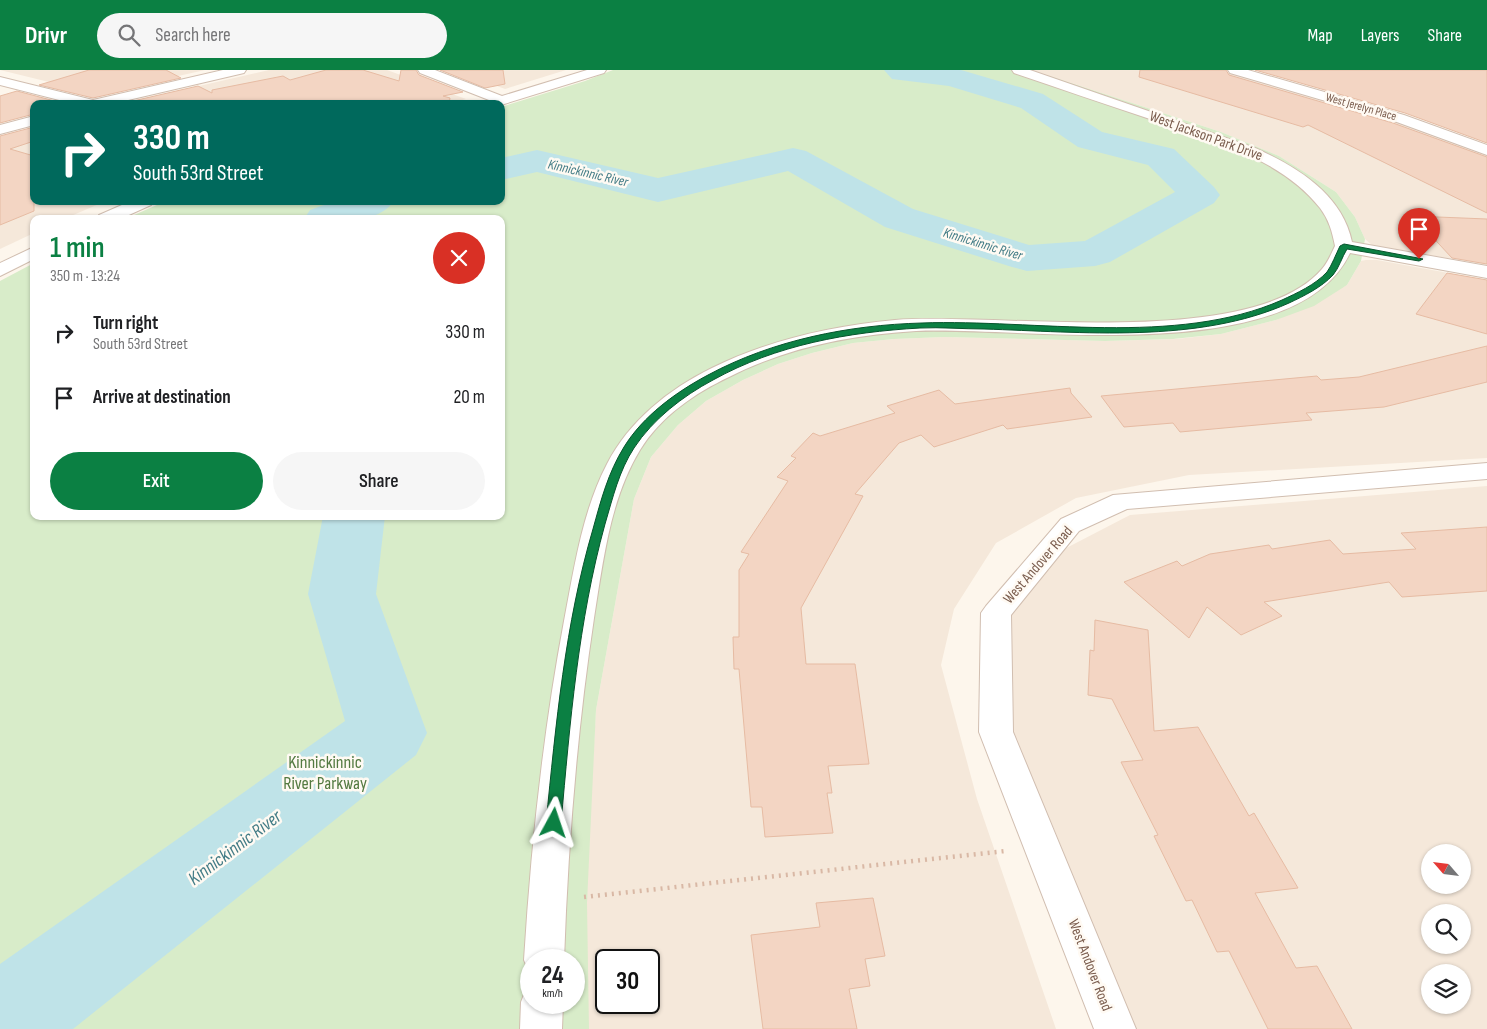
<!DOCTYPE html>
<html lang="en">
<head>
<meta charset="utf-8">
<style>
	:root { --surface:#fff; --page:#f6f6f6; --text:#202124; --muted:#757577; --accent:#0b8043 }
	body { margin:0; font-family:"Sofia Sans Condensed",sans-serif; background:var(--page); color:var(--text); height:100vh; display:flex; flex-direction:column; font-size:19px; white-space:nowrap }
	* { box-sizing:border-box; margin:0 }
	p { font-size:16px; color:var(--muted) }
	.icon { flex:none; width:28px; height:28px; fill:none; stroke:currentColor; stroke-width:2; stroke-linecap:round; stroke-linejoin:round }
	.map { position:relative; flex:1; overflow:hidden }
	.sheet { position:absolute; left:30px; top:145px; width:475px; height:305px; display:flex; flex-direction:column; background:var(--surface); border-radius:10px; box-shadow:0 1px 4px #0004 }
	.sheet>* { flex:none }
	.guide { position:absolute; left:30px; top:30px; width:475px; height:105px; border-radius:10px; box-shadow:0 1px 4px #0004; background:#00695c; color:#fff; overflow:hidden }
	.needle { width:32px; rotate:298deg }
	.buttons { position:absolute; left:1421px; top:774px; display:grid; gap:10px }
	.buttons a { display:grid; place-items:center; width:50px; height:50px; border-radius:50%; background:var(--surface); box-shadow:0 1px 4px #0004; font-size:25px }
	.speed { position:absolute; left:520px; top:879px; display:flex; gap:10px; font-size:25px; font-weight:700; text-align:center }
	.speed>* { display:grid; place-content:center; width:65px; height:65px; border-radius:50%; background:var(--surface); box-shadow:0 1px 4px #0004; line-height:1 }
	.speed small { font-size:12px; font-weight:400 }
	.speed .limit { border:2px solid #111; border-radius:8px; background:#fff; color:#111 }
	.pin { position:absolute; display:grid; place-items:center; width:42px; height:42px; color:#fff; margin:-51px -21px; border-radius:50% 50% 50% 0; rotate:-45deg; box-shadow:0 0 5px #0007 }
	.pin .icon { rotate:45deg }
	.me { position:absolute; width:55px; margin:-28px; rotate:5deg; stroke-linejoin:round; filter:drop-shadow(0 0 4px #0008) }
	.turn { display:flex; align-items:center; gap:18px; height:105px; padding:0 20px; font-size:22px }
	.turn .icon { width:65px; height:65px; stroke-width:2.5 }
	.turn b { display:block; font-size:35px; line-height:42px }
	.round { display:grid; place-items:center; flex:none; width:52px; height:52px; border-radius:26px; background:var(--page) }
	.overview { display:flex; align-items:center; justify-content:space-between; height:85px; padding:0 20px }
	h1 { font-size:30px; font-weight:600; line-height:38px; color:var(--accent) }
	.button { display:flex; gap:10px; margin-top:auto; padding:10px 20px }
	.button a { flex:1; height:58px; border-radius:30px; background:var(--accent); color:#fff; font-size:20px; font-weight:600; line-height:58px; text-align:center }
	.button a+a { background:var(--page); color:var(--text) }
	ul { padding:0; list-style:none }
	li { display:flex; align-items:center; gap:15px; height:65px; padding:0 20px }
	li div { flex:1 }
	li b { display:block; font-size:19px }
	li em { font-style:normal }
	header { display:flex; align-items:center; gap:30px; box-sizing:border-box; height:70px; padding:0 25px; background:var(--accent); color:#fff }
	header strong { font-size:24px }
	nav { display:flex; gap:28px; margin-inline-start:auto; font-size:18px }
	.search { width:350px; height:45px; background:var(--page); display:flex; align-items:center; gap:12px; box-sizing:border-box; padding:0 18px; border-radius:28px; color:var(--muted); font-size:19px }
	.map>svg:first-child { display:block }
</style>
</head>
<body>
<header>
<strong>Drivr</strong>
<div class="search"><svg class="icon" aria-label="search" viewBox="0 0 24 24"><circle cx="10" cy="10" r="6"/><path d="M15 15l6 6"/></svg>Search here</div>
<nav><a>Map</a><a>Layers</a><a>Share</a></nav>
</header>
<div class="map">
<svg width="1487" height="959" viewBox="0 0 1487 959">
	<rect width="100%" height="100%" fill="#fdf6ec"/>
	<path fill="#f5e8da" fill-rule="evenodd" d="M0,0H205L98,24Z
		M269,0H387L466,29L447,34H120Z
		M454,0H566L505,19Z
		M1031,0H1218L1406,55L1476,81L1487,85V195L1372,175L1365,169L1355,147L1336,122L1279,86L1221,62Z
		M34,57V131H106L64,149H34V163L0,179V67Z
		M1366,190H1377L1487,210V388L1189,405L1076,428L996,473L954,539L941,595L977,729L1056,959H587L585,827L596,640L634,429L651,387L678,355L706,331L743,310L778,294L812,283L853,273L894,269L944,267L1105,271L1177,269L1221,264L1276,250L1347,215L1361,191ZM606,890H649V932H606Z
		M1487,416V959H1133L1055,761L1018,677L1002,628L1010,542L1047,488L1130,445ZM1430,782H1462V815H1430ZM1430,842H1462V875H1430ZM1430,902H1462V935H1430Z"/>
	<path fill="#d8ecc9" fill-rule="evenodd" d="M613,0H1031L1221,62L1279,86L1336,122L1355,147L1365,169L1361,191L1347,215L1314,236L1276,250L1221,264L1173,269L1105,271L944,267L894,269L853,273L812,283L778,294L743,310L706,331L678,355L651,387L634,429L596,640L587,833L589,959H0V211L34,193V446H501V149H125L166,131H501V37L585,11ZM531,890H574V932H531Z"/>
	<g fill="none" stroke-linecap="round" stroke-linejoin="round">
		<path fill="#bfe3e8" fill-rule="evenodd" d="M884,0H961L1043,24L1102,62L1174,79L1214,117L1220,125L1214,133L1110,192L1095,196L1027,201L1012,197L885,157L788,101L658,132L537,102L501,110V88L537,80L658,108L793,78L806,81L913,139L1029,175L1085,171L1175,122L1148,95L1078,77L1021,38L949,16L892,9Z
			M335,131H394C376,157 331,149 304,149L310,140Z
			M323,446H385L376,524L427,663L416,685L73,959H0V894L345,651L308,524Z"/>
	</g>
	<path fill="#f3d5c3" stroke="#e6bba3" d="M89,0H166L181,8L93,28L39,15Z
		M326,0H363L399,11L401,0H416L419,5L463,22L443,26L450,28L449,34H120L198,16L212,23V20L283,6L290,10Z
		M440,0H503L505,14L485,18Z
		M1140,0H1226L1229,5L1393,53L1487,87V143L1308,55L1303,57L1139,7Z
		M1255,0H1487V73L1405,43Z
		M17,21L66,34H34V44L0,53V26Z
		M34,57V71L10,79L34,86V141L0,155V66Z
		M1413,146L1487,149V194L1452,188Z
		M1447,203L1487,210V264L1416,244Z
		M1487,276V312L1384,337L1306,343L1312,350L1180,362L1173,353L1124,357L1101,326L1317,306L1321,310L1359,307Z
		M1070,318L1071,323L1092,347L1007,359L1003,355L934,377L921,365L899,373L855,424L863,426L801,538L806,594H855L869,694L828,696L832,723H827L833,763L765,767L762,737H751L739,599H734L733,567H739V500L749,484L741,482L788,411L777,407L796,388L791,386L813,363L820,366L895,343L887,336L939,320L955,334Z
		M1487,457V521L1402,527L1389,512L1264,532L1282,546L1241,565L1207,537L1189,568L1124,512L1177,491L1182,496L1210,484L1269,475L1272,479L1330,470L1343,484L1416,479L1401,463Z
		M1095,550L1148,560L1154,661L1198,657L1249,746L1254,743L1298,818L1255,823L1296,898L1317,896L1352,959H1268L1229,881L1217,882L1192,830L1186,831L1154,766L1158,765L1121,692L1143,690L1112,629L1088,625L1090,580L1094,581Z
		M873,828L885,886L865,889L870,916L849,919L857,959H763L751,865L820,857L816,833Z"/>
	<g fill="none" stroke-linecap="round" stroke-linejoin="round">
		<defs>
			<path id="minor" d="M223,0H246L244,3L111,34H75L0,15V7L93,30Z
				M418,0H435L502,26L587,0H606L604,3L501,35L484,34L489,30L420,3Z
				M1012,0H1030L1255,78C1297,97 1342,124 1352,172L1487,196V208L1350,183C1295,300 1024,256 916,261C851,265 788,277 729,307C695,323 660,347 640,380C610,429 603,492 594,548C577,661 568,775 564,890H531L530,904L524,890C531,776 543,663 564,551C574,499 582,442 607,394C629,351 669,319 712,298C769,270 831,256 895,250C997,242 1252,281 1322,199C1328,192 1331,184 1335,176C1332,161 1329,150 1320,138C1279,86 1206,69 1147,48C1102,33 1058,18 1014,3Z
				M1228,0H1248L1404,45L1487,75V85L1394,51L1230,3Z
				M34,46V55L0,64V55Z
				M131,131H153L151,135L120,149H97L99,145Z
				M34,177V189L0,206V193Z
				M1487,393V409L1127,439L1079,461L1011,545L1013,662L1136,959H1094L979,662L981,543L986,536L1061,449L1113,425Z
				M531,916V932H563L562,959H520L521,932L527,917Z"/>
		</defs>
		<use href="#minor" stroke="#d1beb0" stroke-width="2"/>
		<path stroke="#d9b8a5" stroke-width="4.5" stroke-dasharray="2 5" stroke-linecap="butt" d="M584,827L1005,781"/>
		<use href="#minor" fill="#fff" fill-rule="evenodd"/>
	</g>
	<path fill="#0b8043" stroke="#07532c" d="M1344,174L1423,189L1419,191L1347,179C1342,187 1339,198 1333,205C1322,217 1304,226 1289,233C1198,274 1082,262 984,259C963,259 941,257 920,258C848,262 776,275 713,310C683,326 653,349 634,378C619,401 613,427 605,454C578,552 570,653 561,753L559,758L554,760L548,758L546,753C556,654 565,554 593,459C601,430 608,403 624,377C643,346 676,322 708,305C773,270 849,255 922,253C1035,249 1176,277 1282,230C1297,223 1315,215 1327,202C1332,195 1336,184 1340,176Z"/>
	<g text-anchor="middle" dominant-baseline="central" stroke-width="5" stroke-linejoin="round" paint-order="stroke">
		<g font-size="12" fill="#7a5c4d" stroke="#fffaf3">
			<text transform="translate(1361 37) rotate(16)">West Jerelyn Place</text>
		</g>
		<g font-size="14" font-style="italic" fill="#437c86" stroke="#fffaf3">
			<text transform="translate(588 103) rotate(13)">Kinnickinnic River</text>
			<text transform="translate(983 174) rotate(17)">Kinnickinnic River</text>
		</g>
		<g font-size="15" fill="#7a5c4d" stroke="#fffaf3">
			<text transform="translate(1206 66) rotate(20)">West Jackson Park Drive</text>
			<text transform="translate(1038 495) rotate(-49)">West Andover Road</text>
			<text transform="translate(1090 895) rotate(69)">West Andover Road</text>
		</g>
		<g font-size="18" fill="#537a41" stroke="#fffaf3">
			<text x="325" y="692">Kinnickinnic<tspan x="325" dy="21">River Parkway</tspan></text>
		</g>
		<g font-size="19" font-style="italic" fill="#437c86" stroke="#fffaf3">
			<text transform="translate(235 778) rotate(-37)">Kinnickinnic River</text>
		</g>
	</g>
</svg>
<div class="buttons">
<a><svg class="needle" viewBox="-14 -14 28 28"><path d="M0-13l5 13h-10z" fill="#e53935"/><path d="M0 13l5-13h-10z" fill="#757577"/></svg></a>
<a><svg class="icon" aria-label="search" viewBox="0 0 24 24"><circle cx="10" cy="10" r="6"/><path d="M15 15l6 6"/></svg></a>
<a><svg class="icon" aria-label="layers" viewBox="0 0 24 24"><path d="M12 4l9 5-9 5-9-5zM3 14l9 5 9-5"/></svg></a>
</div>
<div class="speed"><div>24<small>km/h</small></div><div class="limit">30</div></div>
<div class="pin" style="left:1419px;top:189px;background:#d93025"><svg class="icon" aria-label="arrive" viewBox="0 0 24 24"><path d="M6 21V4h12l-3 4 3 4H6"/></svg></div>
<svg class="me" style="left:554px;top:753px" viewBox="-20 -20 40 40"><path d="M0-17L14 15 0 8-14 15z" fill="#0b8043" stroke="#fff" stroke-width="4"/></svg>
<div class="guide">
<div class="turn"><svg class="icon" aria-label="right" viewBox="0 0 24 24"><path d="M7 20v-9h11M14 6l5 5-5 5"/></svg><div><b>330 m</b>South 53rd Street</div></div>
</div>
<section class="sheet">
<div class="overview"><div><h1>1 min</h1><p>350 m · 13:24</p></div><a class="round" style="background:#d93025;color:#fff"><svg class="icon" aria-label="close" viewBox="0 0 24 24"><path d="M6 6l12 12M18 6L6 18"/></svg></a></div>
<ul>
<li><svg class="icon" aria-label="right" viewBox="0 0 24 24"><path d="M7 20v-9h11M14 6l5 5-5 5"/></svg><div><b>Turn right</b><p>South 53rd Street</p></div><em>330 m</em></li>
<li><svg class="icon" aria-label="arrive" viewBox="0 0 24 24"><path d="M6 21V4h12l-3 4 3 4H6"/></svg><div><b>Arrive at destination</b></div><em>20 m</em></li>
</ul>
<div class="button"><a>Exit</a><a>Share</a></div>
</section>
</div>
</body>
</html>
